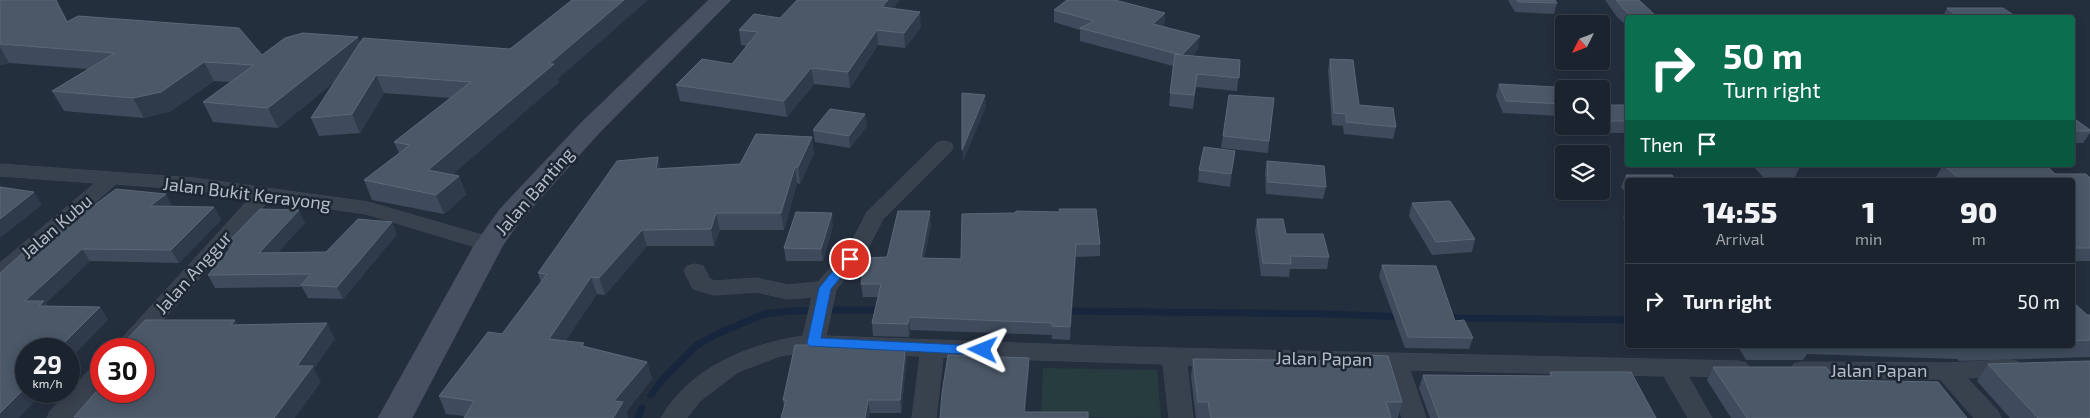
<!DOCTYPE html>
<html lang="en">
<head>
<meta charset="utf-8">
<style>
	:root { --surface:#1b232e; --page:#242b36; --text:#f1f3f6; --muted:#a0a4aa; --line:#39404a }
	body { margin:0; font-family:"Exo 2",sans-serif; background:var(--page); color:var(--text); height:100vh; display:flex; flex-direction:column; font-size:19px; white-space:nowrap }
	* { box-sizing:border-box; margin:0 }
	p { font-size:16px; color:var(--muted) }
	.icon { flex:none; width:28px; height:28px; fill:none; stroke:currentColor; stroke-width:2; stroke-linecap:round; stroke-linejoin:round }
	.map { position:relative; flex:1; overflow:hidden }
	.drawer { position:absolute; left:1625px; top:178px; width:450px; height:170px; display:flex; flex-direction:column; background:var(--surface); border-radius:5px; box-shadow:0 2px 12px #0003,0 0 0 1px var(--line) }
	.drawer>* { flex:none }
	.hud { position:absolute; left:1625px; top:15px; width:450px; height:152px; border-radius:5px; box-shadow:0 2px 12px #0003,0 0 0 1px var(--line); background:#0b6e4f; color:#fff; overflow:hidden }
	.needle { width:32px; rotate:228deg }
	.tools { position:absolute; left:1555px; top:15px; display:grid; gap:10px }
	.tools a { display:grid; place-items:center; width:55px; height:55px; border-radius:5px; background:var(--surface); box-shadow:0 2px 12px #0003,0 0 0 1px var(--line); font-size:25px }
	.speed { position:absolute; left:15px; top:338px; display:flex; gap:10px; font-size:25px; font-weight:700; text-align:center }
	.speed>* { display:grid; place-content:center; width:65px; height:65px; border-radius:50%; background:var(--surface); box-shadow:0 2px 12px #0003,0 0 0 1px var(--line); line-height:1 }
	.speed small { font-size:12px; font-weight:400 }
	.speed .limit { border:8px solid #d22; background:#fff; color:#111 }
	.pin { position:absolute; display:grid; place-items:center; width:42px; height:42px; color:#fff; margin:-21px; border:2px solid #fff; border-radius:50%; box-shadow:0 1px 5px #0007 }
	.me { position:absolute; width:55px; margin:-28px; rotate:272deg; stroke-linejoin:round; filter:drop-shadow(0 0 4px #0008) }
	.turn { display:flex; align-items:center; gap:18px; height:105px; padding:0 15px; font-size:22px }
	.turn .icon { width:65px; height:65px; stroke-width:2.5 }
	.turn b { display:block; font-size:35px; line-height:42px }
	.then { display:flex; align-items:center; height:48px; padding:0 15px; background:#0003; gap:10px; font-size:19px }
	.eta { display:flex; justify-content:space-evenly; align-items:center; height:85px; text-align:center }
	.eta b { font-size:30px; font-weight:800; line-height:35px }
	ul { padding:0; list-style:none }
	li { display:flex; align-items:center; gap:15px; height:75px; padding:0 15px; border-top:1px solid var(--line) }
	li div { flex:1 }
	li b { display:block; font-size:19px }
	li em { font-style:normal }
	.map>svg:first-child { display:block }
</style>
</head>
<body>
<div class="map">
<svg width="2090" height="418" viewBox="0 0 2090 418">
	<rect width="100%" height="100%" fill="#242f3e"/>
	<path fill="#263c3f" d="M1043,368L1157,370L1161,418L1041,417Z"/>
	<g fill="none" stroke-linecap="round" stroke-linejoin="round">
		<path stroke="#17263c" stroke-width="7" d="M825,310H883
			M1065,311L1328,314L1403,317
			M1448,318L1628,320
			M651,395L663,379L697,345L717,334L764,314L789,311H815
			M638,418L642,408"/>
		<defs>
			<path id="street" d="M944,141L951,143L953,147L951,151L883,219L866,252L836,290L826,336L1127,347L1738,361L1746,363L1750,369L1746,375L1738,377L1688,376L1712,418H1688L1664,376L1410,370L1426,418H1402L1386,369L1187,365L1193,418H1169L1163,364L943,357L936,418H912L920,356L813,351L780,356L738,372L700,401L687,418H661C689,368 749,344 803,336L812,297L788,299L756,292L714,295L693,289L684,271L687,266L695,264L703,266L710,279L715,281L756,278L788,285L818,282L850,245L867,212L937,143Z
				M0,164L194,178L368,202L496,239L499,244L496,249L489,251L366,214L269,200L137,349H112L250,198L194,190L116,184L8,279L0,281V263L95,183L0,176Z
				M2011,360L2019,362L2023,368L2019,374L2011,376L1967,378L1998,411L2001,418H1974L1940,379L1802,378L1794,376L1790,370L1794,364L1802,362L1946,363Z
				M101,364V387L74,418H47L50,411L93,366Z"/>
			<path id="secondary" d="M709,0H731L599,133L520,221L503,245L412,418H378L475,244L500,209L581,123Z"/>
		</defs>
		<use href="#street" stroke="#414a57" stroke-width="1"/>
		<use href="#secondary" stroke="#414a57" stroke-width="1"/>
		<use href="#street" fill="#38414e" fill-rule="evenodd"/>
		<use href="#secondary" fill="#465061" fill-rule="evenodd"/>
	</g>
	<path fill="#3f4b5c" d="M0,0H56L68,22L262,55L360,42L558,79L559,82L453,174L459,176L466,195L444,214L372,200L364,180L399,153L394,142L450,98L384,93L360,133L319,136L311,118L334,82L278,128L213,122L203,102L231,82L214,81L171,111L144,118L64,111L52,91L88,69L9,63L0,65Z
		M1508,0H1555L1557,3L1554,14L1515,12Z
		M1605,0H1639L1657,17L1662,18H1628V27L1617,17Z
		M1947,8L2018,18H1942Z
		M894,9L921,27L905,48L878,45L850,88L814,84L787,117L680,101L676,85L732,64L747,46L741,45L739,30L780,18Z
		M1054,10L1165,13L1164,26H1163L1198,49L1192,56L1240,60L1237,91L1196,87L1193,109L1169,106L1173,66L1080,41V30L1054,22Z
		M1628,29V39L1625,36Z
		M1330,59L1359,105L1396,127L1393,139L1344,134L1343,126L1332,125L1328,70Z
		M1499,84L1563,104L1560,116L1503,113L1496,96Z
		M1601,105L1628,110V133H1584L1579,126H1601Z
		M2072,117L2090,130V133L2083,143H2072Z
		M867,126L850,148L815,142L813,130Z
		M1223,136L1269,141L1268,153L1221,148Z
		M1235,151L1230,187L1198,182L1199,170Z
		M814,153L800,184L797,183L784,230H720L714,246H647L605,295L597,294L565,341L647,362L652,379L626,412L628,418H464L465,416L446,414L439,396L502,334L541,282L538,273L658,157L660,168L740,164Z
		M1267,161L1326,187L1323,199L1266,194L1265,173Z
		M1752,165H1801L1795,177L1764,178Z
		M1943,165H2046L2055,174L2090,178V261H2072V180H1940L1936,177Z
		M1626,175L1675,180H1628V196L1621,187Z
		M1412,203L1475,239L1472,252L1432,255L1409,216Z
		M172,206L214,207L221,220L179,263L90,261L46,303L48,306L100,307L108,320L26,349L35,249Z
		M1628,206V226L1623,218Z
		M962,214L1100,244V256L1076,257L1070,340L1052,339V335L910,330L909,337L873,336L872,323L878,297H863L861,284L887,257L931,224L924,258L961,259Z
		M1257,219L1329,257L1327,269H1290L1289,277L1261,276L1255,231Z
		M305,223L277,253L326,252L397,234L343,299L308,298L302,287L215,288L208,275L229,250L226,244Z
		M833,225L823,261H786L784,248Z
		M1382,265L1455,321L1473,338L1469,349L1405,348L1379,276Z
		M2072,301L2087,315H2090V357L1959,361L1957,359L1807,354L1803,360H1746L1737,345H2072Z
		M906,343L907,356L901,413H870L869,418H781L784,407L783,400L866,345Z
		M1369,355L1402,402L1398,418H1196L1191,377L1193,359L1367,361Z
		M1988,364L2090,418H2010L1977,381Z
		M1713,367L1836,380L1967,418H1731L1707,380Z
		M1550,372L1656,418H1430L1419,388L1423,375L1549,376Z"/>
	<path fill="#2f3b4b" d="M624,0H648L558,79L559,82L436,189L428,170L549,64Z
		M888,0H900L883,22L882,7Z
		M920,12L921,27L905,48L904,33Z
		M1165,13L1164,26L1153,37V24Z
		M877,30L878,45L850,88L848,72Z
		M1200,36L1198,49L1181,68L1182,55Z
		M358,37L366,56L278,128L268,108Z
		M0,47L9,63L0,65Z
		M204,62L214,81L171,111L144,118L133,98Z
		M811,68L814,84L787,117L784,101Z
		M376,75L384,93L360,133L352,114Z
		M985,95L986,107L963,162L962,150Z
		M865,114L867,126L850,148L849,136Z
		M812,137L814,153L800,184L798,167Z
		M1235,151L1234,163L1230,187L1231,174Z
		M658,157L661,173L656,169Z
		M795,167L797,183L784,230L781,213Z
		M459,176L466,195L444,214L436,195Z
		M34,192L42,205L0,238V219Z
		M166,194L173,207L150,206Z
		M214,207L221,220L179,263L171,250Z
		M299,210L305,223L265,266L259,253Z
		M930,211L931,224L922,271L921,258Z
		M716,213L720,230L714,246L711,229Z
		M832,213L833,225L823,261L821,249Z
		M392,222L397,234L343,299L337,287Z
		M642,230L647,246L605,295L599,278Z
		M1076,244V257L1070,340V327Z
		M82,249L90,261L46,303L53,314L25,301Z
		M591,277L597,294L555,357L549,339Z
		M100,307L108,320L69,360V349H58Z
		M909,317L910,330L909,337L908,324Z
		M235,320L244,335L231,325Z
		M327,323L335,339L314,369L321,382L295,418H274L297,366Z
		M906,343L907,356L901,413L900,400Z
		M1029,358V372L1025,418L1024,412Z
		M647,362L652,379L626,412L628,418H613L614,401Z
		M26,387V391H45L19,418H0V413Z
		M868,400L870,413L869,418H865Z"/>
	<path fill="#4b5868" stroke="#5c6777" d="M0,0H56L67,22L78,16L239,28L262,55L285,38L303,33L358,37L268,108L203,102L254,65L204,62L161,92L133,98L52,91L115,53L0,44Z
		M572,0H624L549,64H554L428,170L459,176L436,195L364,180L410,145L394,142L471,82L376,75L352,114L311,118L363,38L510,49Z
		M797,0H888L882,7L920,12L904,33L877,30L848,72L811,68L784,101L676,85L702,59L732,64L758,32L739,30L754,14L780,18Z
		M1067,0H1115L1165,13L1153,24L1200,36L1182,55L1240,60L1239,78L1197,74L1194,95L1170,93L1175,54L1181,55L1080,28L1094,21L1054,10Z
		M1517,0H1555L1557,3L1518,2Z
		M1616,0H1639L1657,17H1662V18H1633L1621,6Z
		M1947,8H2003L2018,18H1960Z
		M1330,59L1353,60L1359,105L1393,108L1396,127L1346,122V114L1334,113Z
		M1499,84L1555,87L1563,104L1506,101Z
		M962,93L985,95L962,150Z
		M1229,95L1274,98L1269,141L1223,136Z
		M1601,105H1624L1628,110V121H1601Z
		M830,109L865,114L849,136L813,130Z
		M2072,117L2090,130V131H2072Z
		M756,134L812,137L798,167H795L781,213H716L711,229L642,230L599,278L591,277L549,339L584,343L582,346L647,362L614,401L623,402L613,418H464L474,401L439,396L488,332L502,334L547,274L538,273L617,161L658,157L656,169L740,164Z
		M1204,147L1235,151L1231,174L1199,170Z
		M1267,161L1324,166L1326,187L1268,182Z
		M1769,165H1801L1770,166Z
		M1944,165H2046L2055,174H2086L2090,178V248H2072V180H1960Z
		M1626,175H1672L1675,180H1629Z
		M0,187L34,192L0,219Z
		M116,189L166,194L150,206L214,207L171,250L82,249L25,301H44L39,306L100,307L58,349H26V387L0,413V273L27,249H35Z
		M1450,201L1475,239L1436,242L1412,203Z
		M260,209L299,210L259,253L326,252L358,219L392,222L337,287L301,285L311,274L208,275L234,244H226Z
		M1059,209H1096L1100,244H1076L1070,327L1052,326V323L909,317L908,324L872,323L881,284H861L865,258L887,257L898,211H930L921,258L961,259L962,214L1015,213L1016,211L1060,212Z
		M796,212L832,213L821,249L784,248Z
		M1257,219H1283L1286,234H1323L1329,257L1290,256L1291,264L1263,263Z
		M1382,265L1436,266L1455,321L1464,320L1473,338L1408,337Z
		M2072,301L2087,315H2090V340L2072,341Z
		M145,320H235L231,325L327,323L297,366H313L274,418H80V417H74L101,386V391H144V349H118Z
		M867,342L906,343L900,400H868L865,418H781L786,400H783L795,345H866Z
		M948,355L1029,358L1024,412H1088V418H940L942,393Z
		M1369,355L1388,356L1402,402H1386L1391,418H1211L1208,402H1198L1193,359L1369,361Z
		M2090,361V418H2038L1988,364Z
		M1713,367H1826L1836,380L1938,382L1967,418H1747Z
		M1550,372H1631L1656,418H1439L1423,375L1552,376Z"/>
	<path fill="#1a73e8" stroke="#114b97" d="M850,255L856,259L831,289L821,338L983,346L988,347L990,350L988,354L983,355L809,346L807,343L819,288L845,256Z"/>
	<g text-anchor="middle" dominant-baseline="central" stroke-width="5" stroke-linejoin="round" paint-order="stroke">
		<g font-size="18" fill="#b4bcc9" stroke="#1d2633">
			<text transform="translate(534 191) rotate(-49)">Jalan Banting</text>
			<text transform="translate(247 193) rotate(7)">Jalan Bukit Kerayong</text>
			<text transform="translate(56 226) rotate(-41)">Jalan Kubu</text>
			<text transform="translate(193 272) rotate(-48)">Jalan Anggur</text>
			<text transform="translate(1324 358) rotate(1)">Jalan Papan</text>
			<text x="1879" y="370">Jalan Papan</text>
		</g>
	</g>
</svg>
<div class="tools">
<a><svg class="needle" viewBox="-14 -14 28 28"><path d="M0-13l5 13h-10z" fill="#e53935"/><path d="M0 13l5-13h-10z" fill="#a0a4aa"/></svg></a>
<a><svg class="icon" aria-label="search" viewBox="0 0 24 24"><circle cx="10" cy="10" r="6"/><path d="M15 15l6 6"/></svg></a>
<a><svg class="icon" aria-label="layers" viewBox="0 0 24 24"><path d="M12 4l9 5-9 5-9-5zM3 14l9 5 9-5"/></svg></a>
</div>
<div class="speed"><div>29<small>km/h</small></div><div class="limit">30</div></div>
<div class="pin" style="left:850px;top:259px;background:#d93025"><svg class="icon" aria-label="arrive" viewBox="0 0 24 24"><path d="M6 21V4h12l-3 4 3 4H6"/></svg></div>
<svg class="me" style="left:983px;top:350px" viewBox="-20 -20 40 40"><path d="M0-17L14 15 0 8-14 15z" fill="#1a73e8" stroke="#fff" stroke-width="4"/></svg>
<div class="hud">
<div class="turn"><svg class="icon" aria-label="right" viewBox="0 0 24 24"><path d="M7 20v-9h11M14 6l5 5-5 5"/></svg><div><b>50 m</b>Turn right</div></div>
<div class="then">Then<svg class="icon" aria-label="arrive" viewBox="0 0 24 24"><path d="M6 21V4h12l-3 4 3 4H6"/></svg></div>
</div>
<section class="drawer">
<div class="eta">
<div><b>14:55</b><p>Arrival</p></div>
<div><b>1</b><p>min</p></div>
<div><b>90</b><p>m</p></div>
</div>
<ul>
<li><svg class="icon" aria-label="right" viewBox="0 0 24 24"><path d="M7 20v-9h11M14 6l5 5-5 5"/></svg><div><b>Turn right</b></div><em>50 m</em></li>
</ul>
</section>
</div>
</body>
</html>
